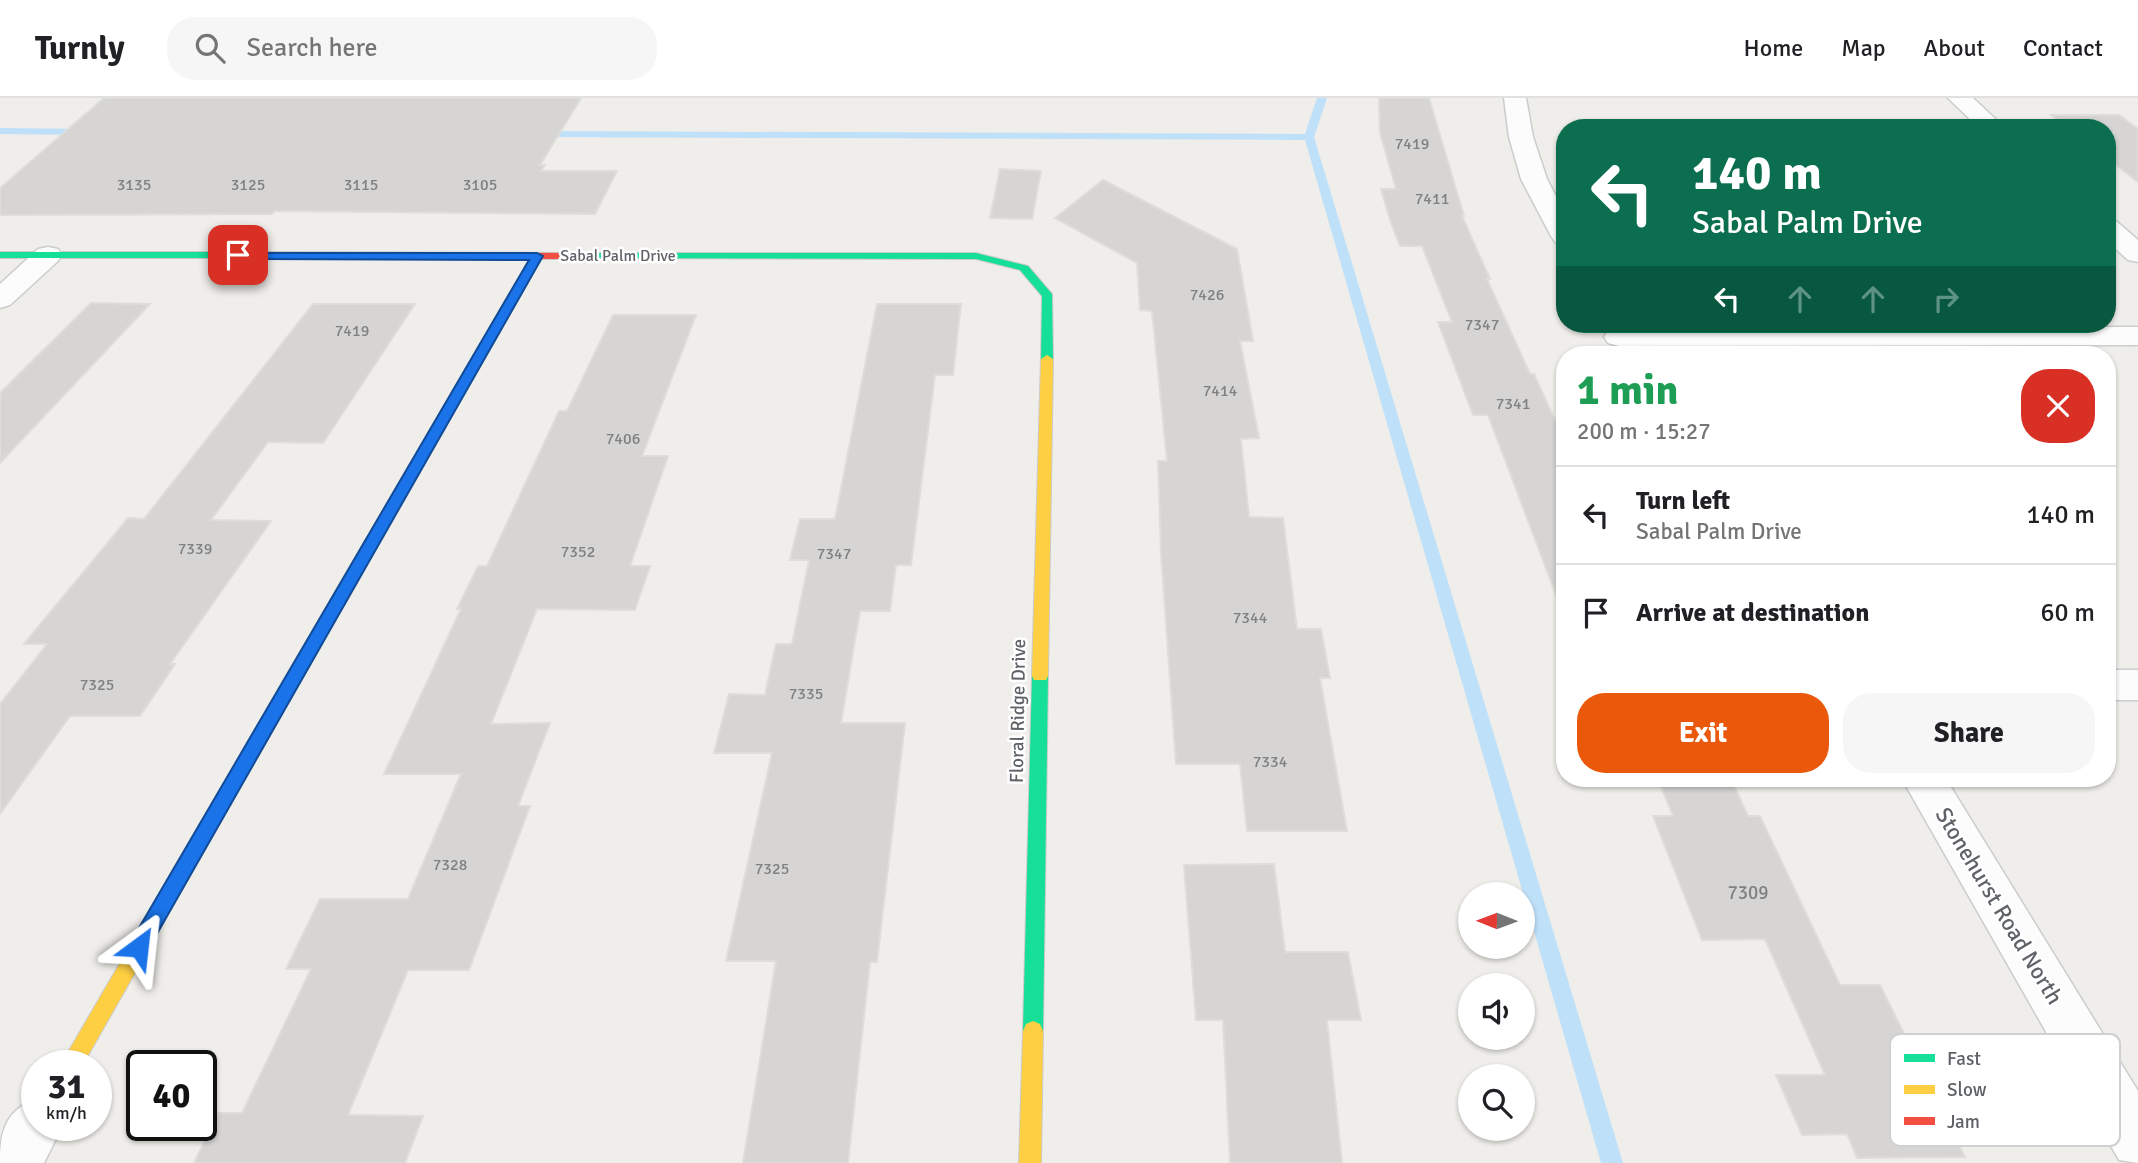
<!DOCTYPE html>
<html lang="en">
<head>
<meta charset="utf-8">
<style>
	:root { --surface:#fff; --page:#f6f6f6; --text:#202124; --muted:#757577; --line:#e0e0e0; --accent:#ea580c }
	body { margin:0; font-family:Signika,sans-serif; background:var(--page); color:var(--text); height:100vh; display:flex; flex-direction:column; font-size:26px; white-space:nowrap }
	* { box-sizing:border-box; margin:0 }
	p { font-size:23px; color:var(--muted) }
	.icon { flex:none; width:38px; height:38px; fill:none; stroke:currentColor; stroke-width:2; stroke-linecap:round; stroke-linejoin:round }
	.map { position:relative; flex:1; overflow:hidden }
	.drawer { position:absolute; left:1556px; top:248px; width:560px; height:441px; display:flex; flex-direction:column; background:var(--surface); border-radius:28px; box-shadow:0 2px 5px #0004 }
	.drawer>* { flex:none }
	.hud { position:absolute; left:1556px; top:21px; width:560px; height:214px; border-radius:28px; box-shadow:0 2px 5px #0004; background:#0b6e4f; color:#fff; overflow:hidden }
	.needle { width:46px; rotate:271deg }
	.fabs { position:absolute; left:1458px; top:784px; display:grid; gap:14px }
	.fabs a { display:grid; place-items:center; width:77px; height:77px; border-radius:50%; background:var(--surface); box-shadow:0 2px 5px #0004; font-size:35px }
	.speed { position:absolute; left:21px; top:952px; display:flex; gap:14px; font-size:35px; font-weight:700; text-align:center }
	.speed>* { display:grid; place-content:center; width:91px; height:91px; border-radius:50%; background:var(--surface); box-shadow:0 2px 5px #0004; line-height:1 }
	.speed small { font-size:18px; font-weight:400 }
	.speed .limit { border:4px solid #111; border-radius:10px; background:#fff; color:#111 }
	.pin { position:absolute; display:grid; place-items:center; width:60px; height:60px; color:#fff; margin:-30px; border-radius:14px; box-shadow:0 4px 10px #0006 }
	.me { position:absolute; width:77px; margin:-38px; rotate:30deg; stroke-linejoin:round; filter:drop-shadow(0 0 5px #0008) }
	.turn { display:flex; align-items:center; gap:24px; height:147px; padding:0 21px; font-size:32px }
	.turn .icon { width:91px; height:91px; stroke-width:2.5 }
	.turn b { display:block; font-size:49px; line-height:60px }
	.lanes { display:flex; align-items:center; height:66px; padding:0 21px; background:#0003; justify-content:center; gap:35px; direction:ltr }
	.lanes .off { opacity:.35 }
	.round { display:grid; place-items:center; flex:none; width:74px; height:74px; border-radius:28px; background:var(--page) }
	.headline { display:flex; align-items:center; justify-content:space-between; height:119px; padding:0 21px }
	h1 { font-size:42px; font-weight:800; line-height:52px; color:#1e9e55 }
	.action { display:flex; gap:14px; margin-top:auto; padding:14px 21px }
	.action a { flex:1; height:80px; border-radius:28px; background:var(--accent); color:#fff; font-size:28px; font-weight:800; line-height:80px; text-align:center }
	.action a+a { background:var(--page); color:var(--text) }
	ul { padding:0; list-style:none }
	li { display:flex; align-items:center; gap:21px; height:98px; padding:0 21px; border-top:2px solid var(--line) }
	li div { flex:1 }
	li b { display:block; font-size:26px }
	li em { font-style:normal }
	header { display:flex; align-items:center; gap:42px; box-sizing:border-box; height:98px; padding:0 35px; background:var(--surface); border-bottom:2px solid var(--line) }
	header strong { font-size:33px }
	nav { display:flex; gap:38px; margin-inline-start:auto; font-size:24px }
	.search { width:490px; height:63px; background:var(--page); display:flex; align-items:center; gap:18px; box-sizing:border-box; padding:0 24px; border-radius:28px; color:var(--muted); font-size:26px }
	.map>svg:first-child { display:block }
</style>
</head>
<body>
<header>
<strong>Turnly</strong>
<div class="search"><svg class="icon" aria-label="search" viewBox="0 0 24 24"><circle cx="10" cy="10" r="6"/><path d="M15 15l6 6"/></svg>Search here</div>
<nav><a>Home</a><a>Map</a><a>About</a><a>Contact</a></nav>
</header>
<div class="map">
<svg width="2138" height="1065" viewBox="0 0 2138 1065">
	<rect width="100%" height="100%" fill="#efeeea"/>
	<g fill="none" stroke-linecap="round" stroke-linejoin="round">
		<path fill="#bfe0f9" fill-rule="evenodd" d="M1317,0H1327L1314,39L1623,1065H1601L1305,42L540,39L535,36L540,33L1305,36Z
			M0,30L84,31L89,34L84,37L0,36Z"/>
	</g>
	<path fill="#d6d5d3" stroke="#deddd9" stroke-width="2" d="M104,0H581L540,67H545L541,73H617L595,116L275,113L272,116L0,117V90Z
		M1379,0H1429L1464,118H1462L1490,181H1487L1530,276H1534L1564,342V509L1561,510L1488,317H1473L1438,224H1452L1422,148H1400L1391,125L1381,91H1396L1380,35Z
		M2051,17H2119L2138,31V84L2107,60V30H2068Z
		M1000,71L1041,73L1032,121L990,120Z
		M1103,82L1237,151L1253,243H1240L1259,340L1241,341L1249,419L1283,420L1297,531H1321L1330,580H1320L1347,733H1247L1240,666H1176L1161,455L1158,363H1167L1152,213L1140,212L1137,165L1055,120Z
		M91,205L150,206L0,365V295Z
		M313,206H415L323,345L268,344L211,422L271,423L170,566H175L140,618H70L0,716V606L47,546H24L128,420L144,421Z
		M877,206H961L953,277H935L911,467H896L890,513H860L841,625H905L877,864H870L848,1065H743L776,863H726L772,655H714L729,596L765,597L776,546H792L809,462H790L800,421H835Z
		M613,217H696L642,358H668L630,468H650L635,512L537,511L491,626L550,625L518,708H530L469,872H408L348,1017L423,1018L405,1065H194L218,1015H242L311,871H286L320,801H408L461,676H384L461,511H457L478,468H487L559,313H567Z
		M1658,681H1731L1748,718H1760L1840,887H1880L1965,1059L1857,1060L1847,1036L1802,1037L1776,977H1825L1765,841L1702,842L1653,718H1673Z
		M1274,766L1285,854H1348L1361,922H1327L1342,1065H1230L1223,922H1196L1184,767Z"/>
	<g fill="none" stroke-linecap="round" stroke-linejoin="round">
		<defs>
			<path id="street" d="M1504,0H1526L1533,39L1547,81L1564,114V146L1555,144L1551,138L1521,81L1509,39Z
				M1948,0H1973L2005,30H1979Z
				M2107,121L2116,123L2138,142V164L2128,162L2107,143Z
				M48,149L58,151L62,157L58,163L10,207L0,210V186L38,151Z
				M2138,229V247L1619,248L1608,245L1604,239L1608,233L1619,230Z
				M2107,572H2138V602H2107Z
				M1902,681H1946L2138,993V1065L2119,1062Z
				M37,1000V1027H63L44,1065H0C0,1033 5,1013 37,1000Z"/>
			<path id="fast" d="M0,154H274L280,157L274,160H0Z
				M590,155H976L1028,168L1052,196L1053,261L1047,265L1041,261L1042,198L1020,172L976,161L586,160V156Z
				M1040,572L1046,574L1048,578L1043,933L1040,940L1033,943L1026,940L1023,933L1032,578L1034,574Z"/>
			<path id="slow" d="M1047,257L1053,261L1048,578L1046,582H1034L1032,578L1041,261Z
				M337,500L345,505L82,968H60L332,501Z
				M1033,923L1040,926L1043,933L1041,1065H1019L1023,933L1026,926Z"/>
			<path id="jam" d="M274,154L590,155L596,158L590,161H541L345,505L337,510L329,505L530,161L270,159V155Z"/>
		</defs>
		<use href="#street" stroke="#cbcccc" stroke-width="3"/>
		<use href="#fast" stroke="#cacacb" stroke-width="2"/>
		<use href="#slow" stroke="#cacacb" stroke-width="2"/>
		<use href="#jam" stroke="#cacacb" stroke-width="2"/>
		<use href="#street" fill="#fdfcfc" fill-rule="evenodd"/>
		<use href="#fast" fill="#16e098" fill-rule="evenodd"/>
		<use href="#slow" fill="#ffcf43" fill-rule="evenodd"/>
		<use href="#jam" fill="#f24e42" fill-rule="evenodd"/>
	</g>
	<path fill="#1a73e8" stroke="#114b97" stroke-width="2" d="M234,155H537L543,158L146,855L139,858L132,855L129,849L132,842L529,162L238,161L234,160Z"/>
	<g text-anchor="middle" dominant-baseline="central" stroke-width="5" stroke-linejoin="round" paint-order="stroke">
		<g font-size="16" fill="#7e8184">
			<text x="1412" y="46">7419</text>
			<text x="134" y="87">3135</text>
			<text x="248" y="87">3125</text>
			<text x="361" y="87">3115</text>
			<text x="480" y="87">3105</text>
			<text x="1432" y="101">7411</text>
			<text x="1207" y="197">7426</text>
			<text x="1482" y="227">7347</text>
			<text x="352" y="233">7419</text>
			<text x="1220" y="293">7414</text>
			<text x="1513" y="306">7341</text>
			<text x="623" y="341">7406</text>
			<text x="195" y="451">7339</text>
			<text x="578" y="454">7352</text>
			<text x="834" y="456">7347</text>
			<text x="1250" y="520">7344</text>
			<text x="97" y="587">7325</text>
			<text x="806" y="596">7335</text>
			<text x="1270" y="664">7334</text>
			<text x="450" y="767">7328</text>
			<text x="772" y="771">7325</text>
		</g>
		<g font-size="16" fill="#5f6368" stroke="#fff">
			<text x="618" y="158">Sabal Palm Drive</text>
		</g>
		<g font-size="19" fill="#5f6368" stroke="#fff">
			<text transform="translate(1018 613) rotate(-89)">Floral Ridge Drive</text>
		</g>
		<g font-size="19" fill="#7e8184">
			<text x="1748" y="795">7309</text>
		</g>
		<g font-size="23" fill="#5f6368" stroke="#fff">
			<text transform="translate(1999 808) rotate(59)">Stonehurst Road North</text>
		</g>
	</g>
	<rect x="1890" y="936" width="230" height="112" rx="10" fill="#fff" stroke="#cfd0d2" stroke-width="2"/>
	<rect x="1904" y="956" width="31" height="8" fill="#16e098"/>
	<rect x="1904" y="987" width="31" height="9" fill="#ffcf43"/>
	<rect x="1904" y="1019" width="31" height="8" fill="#f24e42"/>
	<g font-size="19" fill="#5f6368">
		<text x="1947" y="967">Fast</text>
		<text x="1947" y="998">Slow</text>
		<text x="1947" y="1030">Jam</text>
	</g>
</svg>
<div class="fabs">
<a><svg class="needle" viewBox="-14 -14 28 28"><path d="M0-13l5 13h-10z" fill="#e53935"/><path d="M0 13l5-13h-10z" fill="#757577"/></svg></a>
<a><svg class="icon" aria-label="sound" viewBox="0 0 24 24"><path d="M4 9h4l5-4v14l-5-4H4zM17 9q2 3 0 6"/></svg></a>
<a><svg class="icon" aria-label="search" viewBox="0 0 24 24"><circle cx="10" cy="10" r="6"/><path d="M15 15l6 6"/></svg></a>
</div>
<div class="speed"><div>31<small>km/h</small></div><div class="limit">40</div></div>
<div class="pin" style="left:238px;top:157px;background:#d93025"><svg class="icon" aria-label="arrive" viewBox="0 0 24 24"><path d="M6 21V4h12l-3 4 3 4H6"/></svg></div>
<svg class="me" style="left:139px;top:849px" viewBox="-20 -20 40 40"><path d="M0-17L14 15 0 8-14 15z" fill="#1a73e8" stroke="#fff" stroke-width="4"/></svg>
<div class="hud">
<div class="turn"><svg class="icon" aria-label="left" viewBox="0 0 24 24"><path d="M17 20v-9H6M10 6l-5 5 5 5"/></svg><div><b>140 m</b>Sabal Palm Drive</div></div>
<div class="lanes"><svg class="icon" aria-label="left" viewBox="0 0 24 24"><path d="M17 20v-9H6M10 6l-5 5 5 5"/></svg><svg class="icon off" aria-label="ahead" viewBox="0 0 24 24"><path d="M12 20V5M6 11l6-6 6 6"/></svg><svg class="icon off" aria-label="ahead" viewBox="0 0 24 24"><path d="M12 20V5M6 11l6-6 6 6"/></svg><svg class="icon off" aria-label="right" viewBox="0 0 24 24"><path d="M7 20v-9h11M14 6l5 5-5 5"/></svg></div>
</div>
<section class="drawer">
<div class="headline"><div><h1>1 min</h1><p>200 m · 15:27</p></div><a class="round" style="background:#d93025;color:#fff"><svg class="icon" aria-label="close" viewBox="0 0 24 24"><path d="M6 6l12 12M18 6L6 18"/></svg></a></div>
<ul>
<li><svg class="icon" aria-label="left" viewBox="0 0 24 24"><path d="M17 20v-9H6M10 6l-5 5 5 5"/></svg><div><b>Turn left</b><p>Sabal Palm Drive</p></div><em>140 m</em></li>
<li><svg class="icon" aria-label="arrive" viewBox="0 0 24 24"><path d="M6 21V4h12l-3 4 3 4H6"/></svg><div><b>Arrive at destination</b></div><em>60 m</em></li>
</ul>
<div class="action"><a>Exit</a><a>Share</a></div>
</section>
</div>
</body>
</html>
